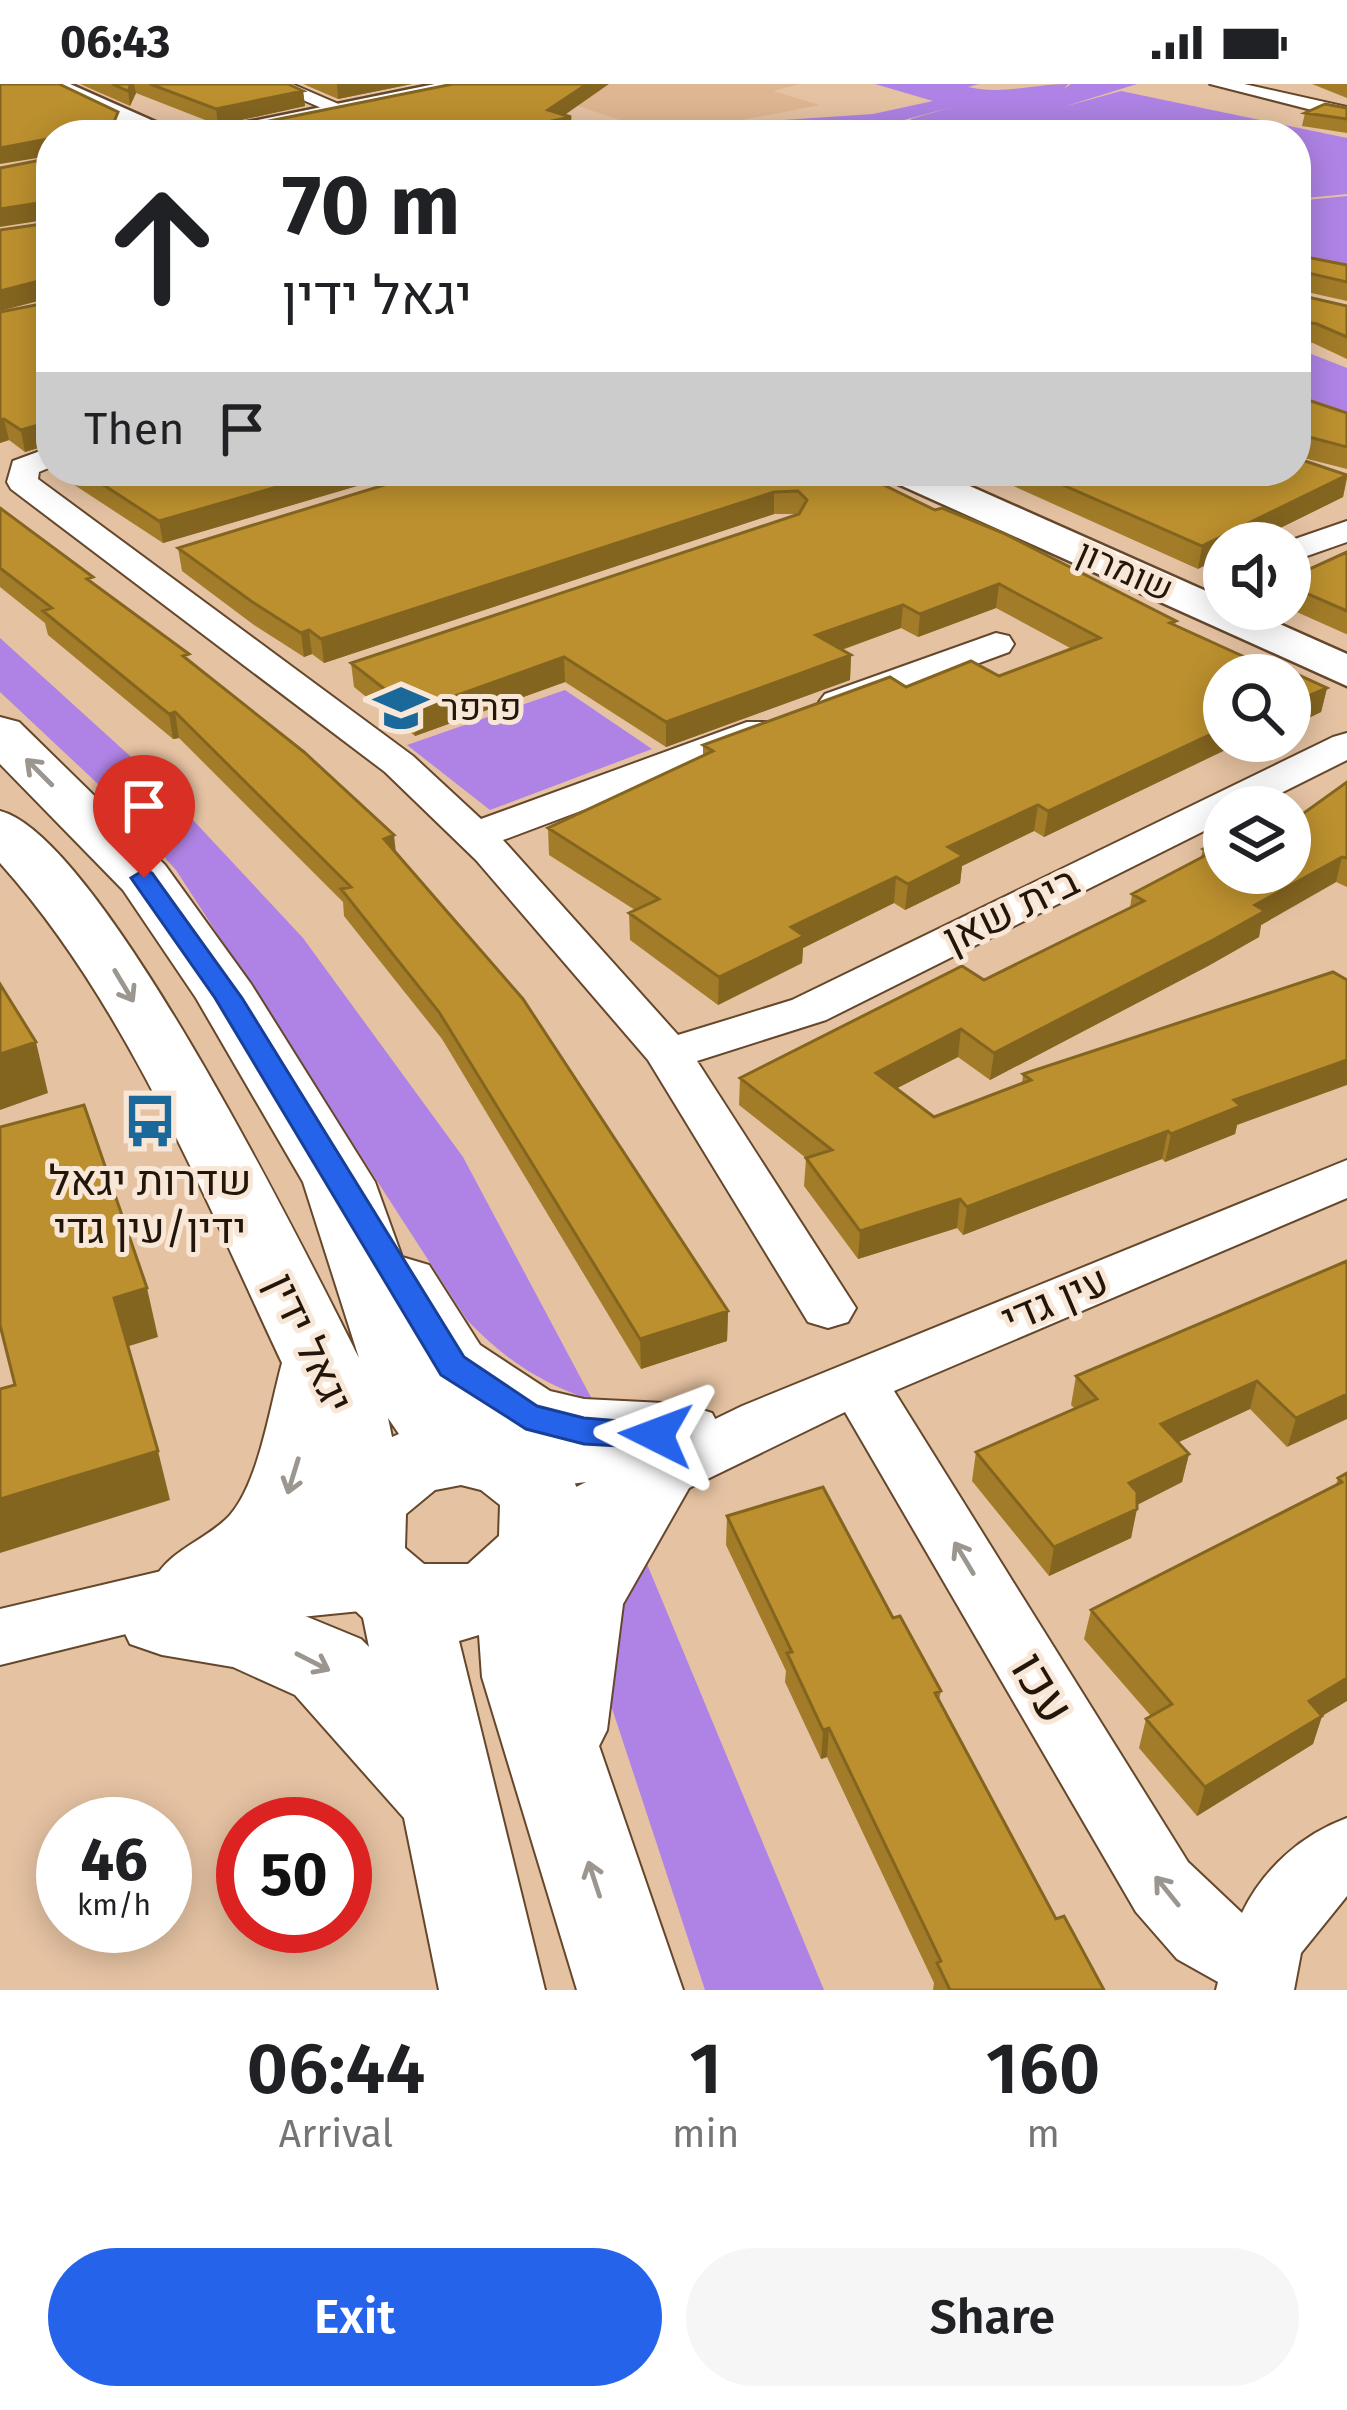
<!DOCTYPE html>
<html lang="en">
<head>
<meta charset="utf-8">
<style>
	:root { --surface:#fff; --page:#f6f6f6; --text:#202124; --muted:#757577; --accent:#2563eb }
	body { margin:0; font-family:"Fira Sans",Heebo,sans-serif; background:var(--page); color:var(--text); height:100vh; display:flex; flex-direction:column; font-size:45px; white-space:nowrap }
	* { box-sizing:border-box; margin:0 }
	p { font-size:39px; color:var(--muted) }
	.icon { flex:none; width:66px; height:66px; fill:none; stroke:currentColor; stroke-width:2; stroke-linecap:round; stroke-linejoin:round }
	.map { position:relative; height:1906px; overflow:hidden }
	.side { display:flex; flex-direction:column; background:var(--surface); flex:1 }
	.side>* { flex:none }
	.hud { position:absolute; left:36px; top:36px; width:1275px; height:366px; border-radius:48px; box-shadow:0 6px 30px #0003; background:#fff; color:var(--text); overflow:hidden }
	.tools { position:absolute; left:1203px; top:438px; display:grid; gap:24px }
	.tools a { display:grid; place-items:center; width:108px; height:108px; border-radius:50%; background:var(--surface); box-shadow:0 6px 30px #0003; font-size:60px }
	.speed { position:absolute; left:36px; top:1713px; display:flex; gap:24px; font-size:60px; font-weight:700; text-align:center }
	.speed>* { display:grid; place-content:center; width:156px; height:156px; border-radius:50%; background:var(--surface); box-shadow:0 6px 30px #0003; line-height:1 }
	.speed small { font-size:30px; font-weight:400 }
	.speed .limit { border:18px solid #d22; background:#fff; color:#111 }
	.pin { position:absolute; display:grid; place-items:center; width:102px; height:102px; color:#fff; margin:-123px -51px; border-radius:50% 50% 50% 0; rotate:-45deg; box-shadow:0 0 12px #0007 }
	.pin .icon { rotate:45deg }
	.me { position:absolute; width:132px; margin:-66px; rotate:273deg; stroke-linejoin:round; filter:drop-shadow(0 0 9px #0008) }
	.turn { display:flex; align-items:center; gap:42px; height:252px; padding:0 48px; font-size:54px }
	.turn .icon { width:156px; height:156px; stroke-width:2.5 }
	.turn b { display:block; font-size:84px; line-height:102px }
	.then { display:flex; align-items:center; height:114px; padding:0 48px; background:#0003; gap:24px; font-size:45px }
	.eta { display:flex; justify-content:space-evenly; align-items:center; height:204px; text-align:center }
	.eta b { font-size:72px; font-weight:600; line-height:84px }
	.primary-button { display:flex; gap:24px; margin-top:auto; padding:24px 48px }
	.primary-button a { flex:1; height:138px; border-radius:72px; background:var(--accent); color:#fff; font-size:48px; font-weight:600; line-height:138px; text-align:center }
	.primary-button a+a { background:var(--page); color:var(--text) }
	.status { display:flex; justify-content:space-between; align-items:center; height:84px; padding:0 60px; background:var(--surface); direction:ltr }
	.status svg { height:33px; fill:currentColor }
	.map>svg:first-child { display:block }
</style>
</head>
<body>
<div class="status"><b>06:43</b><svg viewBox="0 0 49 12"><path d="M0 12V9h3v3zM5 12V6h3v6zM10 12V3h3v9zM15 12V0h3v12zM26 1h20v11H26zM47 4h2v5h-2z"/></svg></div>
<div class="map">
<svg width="1347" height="1906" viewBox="0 0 1347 1906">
	<rect width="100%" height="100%" fill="#e5c2a2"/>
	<path fill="#dfb692" d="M512,0H799L773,7L820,21L665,51Z"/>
	<path fill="#ae83e5" d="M875,0H979L968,3C1003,11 1033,0 1068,0L1064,5L1071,0H1137L1063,23L1121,7L1347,54V110L1296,115V51H909L911,35L952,23L904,36L903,51H856L783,36L873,30L933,17Z
		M1347,112V183L1296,175V117Z
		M1296,264L1347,284V334L1296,316Z
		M0,554L151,691L303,854L463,1073L593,1317C541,1299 505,1276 467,1236L176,786L97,699L0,608Z
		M565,606L652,665L490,726L407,661Z
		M647,1480L824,1906H705L600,1588L611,1516Z"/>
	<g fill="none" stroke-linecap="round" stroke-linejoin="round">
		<defs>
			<path id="minor" d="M266,0H292L357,28L340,32Z
				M1210,0H1244L1347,23V35Z
				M51,363V383L39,388L38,395L413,672L481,735L747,638H775L780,646L775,654L503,756L678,951L792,916L1333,653L1347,649V676L1253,723H1224V737L826,936L697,977L856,1224L848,1238L828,1244L808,1238L648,976L476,776L385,688L11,405L7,398L13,377Z
				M1347,437V458L1304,473L1290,467L1292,456Z
				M996,549L1009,552L1014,560L1009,568L851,626H825L819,618L825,610Z
				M1347,1076V1114L894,1307L1188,1778L1242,1829C1263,1785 1301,1751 1347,1734V1812L1301,1869L1294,1906H1216L1218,1898L1177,1875L1136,1828L845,1328L547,1473L525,1465L515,1447L525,1429L586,1398L516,1407L494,1400L485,1383L494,1366L647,1338L668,1345L674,1355L742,1322Z
				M359,1417L381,1424L391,1442L381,1460L345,1475L380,1471L403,1479L412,1498L403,1517L380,1525L291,1534L218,1549L195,1541L191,1534L0,1581V1525L187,1481Z"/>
			<path id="tertiary" d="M36,0H70L185,51H149Z
				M435,0H483L471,7L261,51H210L223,43Z
				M883,387H936L1224,515V525H1246L1347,570V602L889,396Z"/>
			<path id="secondary" d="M0,633L19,638L165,781L251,900L375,1098L402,1173L429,1181L480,1261L550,1307L584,1315L683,1320L712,1329L724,1352L712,1375L692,1381L697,1390L623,1520L607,1646L599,1662L683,1906H577L482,1593L479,1551L459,1557L545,1906H439L404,1734L295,1611L233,1583L162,1571L130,1560L117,1533L130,1506L153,1498C169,1465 206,1457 230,1431C259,1398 270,1322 282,1279C203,1111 125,918 0,779V727C100,752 307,1171 359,1274L303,1098L196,914L123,806L0,680ZM388,1334L399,1350L392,1353ZM557,1372L616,1381L587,1426L565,1378ZM461,1401L481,1406L500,1421L499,1452L468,1480H424L405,1464L406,1430L435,1406ZM319,1432V1471L340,1512L363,1534L369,1563L361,1555L254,1511L291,1482Z"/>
		</defs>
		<use href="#minor" stroke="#65472b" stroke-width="4"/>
		<use href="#tertiary" stroke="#65472b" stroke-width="5"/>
		<use href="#secondary" stroke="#65472b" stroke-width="4"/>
		<use href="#minor" fill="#fff" fill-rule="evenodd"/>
		<use href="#tertiary" fill="#fff" fill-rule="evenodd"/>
		<use href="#secondary" fill="#fff" fill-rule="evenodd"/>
	</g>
	<path fill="#a27c28" d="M80,0H288L303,7L305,22L218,41L136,9L130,22Z
		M303,0H412L338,15Z
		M1312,0H1347V14Z
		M1347,24V49L1302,42L1305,29Z
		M564,31L571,33L572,49L563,51H255L254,40Z
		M1296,171L1347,181V217L1298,206L1299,211L1347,222V275L1313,259L1296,256Z
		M51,215V378L49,361L25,368L9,356L0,359V228L51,218Z
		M1296,312L1347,329V385L1296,372Z
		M53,387H408L163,459Z
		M430,387H855L935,426L942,424L1003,449L1176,537L1175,541L1269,584L1277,581L1327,604L1321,628L1290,643V591H1224V657H1244L1044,753L1034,747L962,782L960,799L905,826L894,819L803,864L802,879L718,921L630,856L629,829L635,826L549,771L548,744L703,672V661L890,593L906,603L971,577L999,592L1072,565L996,524L918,553L901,544L842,566L851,571L850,596L666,663L565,598L415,652L354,603L351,579L798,430H774L324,579L312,570L304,573L254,541L182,487L178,464Z
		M980,387H1296L1347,390V395L1343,413L1250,459H1224L1198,485Z
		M0,424L190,577L395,768L728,1227L727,1257L641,1285L442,955L344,832L343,818L179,654L173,655L48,551L45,539L0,503Z
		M1347,468V550H1346L1290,525V494Z
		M1347,698V803L1336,798L1261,841L1259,853L1208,882L990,996L958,973L897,1004L934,1033L1022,1000L1023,990L1237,1041L1235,1050L1165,1078L1162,1075L963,1151L957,1144L858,1175L804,1102L806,1074L739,1021L740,994L984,896L1130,824L1132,810L1201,773L1203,765L1224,754V789Z
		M1347,1177L1287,1363L1250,1325L1179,1358L1189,1370L1182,1398L1137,1421L1131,1454L1049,1492L972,1397L976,1368L1075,1325L1071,1321L1076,1292Z
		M1347,1389L1322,1632L1313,1660L1197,1732L1139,1664L1146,1635L1151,1632L1084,1555L1091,1526L1336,1401L1338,1394Z
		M727,1432L893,1534L941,1607L939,1616L1056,1835L1104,1906H933L934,1899L827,1673L821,1675L785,1598L786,1587L726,1461Z"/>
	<path fill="#846520" d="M131,0H134L136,9L130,22L128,7Z
		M337,0H412L338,15Z
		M587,0H609L556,37L571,33L572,49L563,51H505V47L548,26Z
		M303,7L305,22L218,41L216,25Z
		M47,55L50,72L0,80V64Z
		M51,117V135L0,143V125Z
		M47,195L50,214L0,227V207Z
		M4,335L9,356L0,359V336Z
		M49,338L51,360L25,368L21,346Z
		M332,387H408L163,459L159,437Z
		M1347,391L1343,413L1250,459H1224V472L1198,485L1202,462Z
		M774,408V430L324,579L321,555Z
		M999,500L996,524L918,553L920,530Z
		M903,521L901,544L815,575L816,551Z
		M309,546L312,570L304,573L301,549Z
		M851,571L850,596L666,663V638Z
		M564,573L565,598L415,652L413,627Z
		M1327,604L1321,628L1290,643V620Z
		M175,628L179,654L173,655L169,630Z
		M1224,644V657H1244L1044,753L1048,727Z
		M1038,721L1034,747L962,782L960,799L905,826L908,800L948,763Z
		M394,751L397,778L384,755Z
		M1342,773L1336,798L1261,841L1259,853L1208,882L990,996L994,969Z
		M896,793L894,819L803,864L802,879L718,921L719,893L791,843Z
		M961,945L958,973L874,1016L876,989Z
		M36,958L48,1009L0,1026V970Z
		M1347,976V1001L1237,1041L1235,1050L1165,1078L1171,1050L1234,1016Z
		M1168,1047L1162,1075L963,1151L967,1123Z
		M960,1115L957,1144L858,1175L860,1147Z
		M147,1204L158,1253L126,1263L114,1214Z
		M728,1227L727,1257L641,1285L640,1255Z
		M1257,1297L1250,1325L1155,1369L1161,1340Z
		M1347,1310V1335L1287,1363L1296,1334Z
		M158,1367L170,1416L0,1469V1415Z
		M1189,1370L1182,1398L1123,1428L1129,1399Z
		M1137,1425L1131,1454L1049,1492L1054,1463Z
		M1347,1594V1617L1299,1646L1309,1617Z
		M1322,1632L1313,1660L1197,1732L1205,1703Z
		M829,1644L827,1673L821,1675L823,1646Z"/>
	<path fill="#bc902e" stroke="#846520" stroke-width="3" d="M0,0H59L118,28L114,38L142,51H51V58L47,55L0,64Z
		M112,0H131L128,7Z
		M150,0H288L303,7L216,25Z
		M453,0H587L548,26L571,33L505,47L516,51H283L254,40Z
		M1325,20L1347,24V35L1305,29Z
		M51,74V198L47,195L0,207V146L49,139L51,117L0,125V84Z
		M1296,171L1347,181V198L1300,187L1296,190Z
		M1296,197L1299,211L1347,222V253L1317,240L1296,236Z
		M51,215V367L48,366L49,338L21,346L4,335L0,336V228L51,218Z
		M1296,312L1347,329V363L1298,350L1296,359Z
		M1296,374L1347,391L1202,462L1031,387H1296Z
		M82,387H332L159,437Z
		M430,387H855L935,426L942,424L1003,449L1176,537L1170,539L1269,584L1277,581L1327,604L1290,620V591H1224V644L1048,727L1038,721L948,763L963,772L908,800L896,793L791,843L804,852L719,893L629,829L659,815L548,744L713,667L703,661L890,593L906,603L971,577L999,592L1100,554L999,500L920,530L903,521L816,551L851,571L666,638L564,573L413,627L351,579L799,430L807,416L798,407L774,408L321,555L309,546L301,549L251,517L178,464Z
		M0,424L93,493L87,495L189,570L183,572L304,668L394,751L384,755L523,915L728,1227L640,1255L439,928L341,805L351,803L175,628L169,630L43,527L52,524L0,484Z
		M1347,468V527L1290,502V494Z
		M1347,698V774L1342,773L1255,821L1265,827L1213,856L994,969L961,945L876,989L934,1033L1031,996L1023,990L1333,888L1347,896V976L1234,1016L1241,1022L1171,1050L1168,1047L967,1123L960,1115L860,1147L806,1074L832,1066L740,994L962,882L984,896L1144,817L1132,810L1210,769L1203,765L1224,754V789H1290V739Z
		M0,900L36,958L0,970Z
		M84,1021L147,1204L114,1214L158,1367L0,1415V1305L15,1301L0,1241V1043Z
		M1347,1177V1310L1296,1334L1257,1297L1161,1340L1189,1370L1129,1399L1137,1408V1425L1054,1463L976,1368L1097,1315L1076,1292Z
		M1347,1389V1594L1309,1617L1322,1632L1205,1703L1146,1635L1172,1620L1091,1526L1342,1398L1338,1394Z
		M823,1403L893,1534L900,1532L941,1607L935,1609L1056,1835L1064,1832L1104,1906H950L937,1879L941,1877L829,1644L823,1646L787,1569L792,1568L727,1432Z"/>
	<defs><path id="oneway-shaft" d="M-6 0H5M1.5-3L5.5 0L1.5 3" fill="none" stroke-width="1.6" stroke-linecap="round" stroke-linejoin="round" transform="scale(3)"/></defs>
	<g stroke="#9c9691">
		<use href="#oneway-shaft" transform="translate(39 688) rotate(-135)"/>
		<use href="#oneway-shaft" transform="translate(124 902) rotate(59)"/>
		<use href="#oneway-shaft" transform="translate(293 1392) rotate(107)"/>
		<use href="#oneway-shaft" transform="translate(964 1474) rotate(-121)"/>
		<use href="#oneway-shaft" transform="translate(313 1578) rotate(27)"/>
		<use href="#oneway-shaft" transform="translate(594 1795) rotate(-108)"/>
		<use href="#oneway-shaft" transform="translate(1167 1807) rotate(-129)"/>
	</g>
	<path fill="#2563eb" stroke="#184099" stroke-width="3" d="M144,786L152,789L242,914L464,1273L537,1322L584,1334L668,1341L673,1351L668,1360L656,1364L584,1360L526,1345L441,1291L215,914L131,794Z"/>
	<defs>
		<symbol id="school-bare" viewBox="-9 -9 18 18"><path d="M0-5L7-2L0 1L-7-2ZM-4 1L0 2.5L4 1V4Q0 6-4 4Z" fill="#1b689a" stroke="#f8e6d6" stroke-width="2.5" paint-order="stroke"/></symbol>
		<symbol id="bus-bare" viewBox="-9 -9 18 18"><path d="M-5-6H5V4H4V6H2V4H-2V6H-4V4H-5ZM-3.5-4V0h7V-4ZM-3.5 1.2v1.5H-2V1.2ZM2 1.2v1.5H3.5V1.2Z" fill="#1b689a" stroke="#f8e6d6" stroke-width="2.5" paint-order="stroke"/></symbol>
	</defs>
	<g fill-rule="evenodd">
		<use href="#school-bare" x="363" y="586" width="76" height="76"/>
		<use href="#bus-bare" x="112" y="999" width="76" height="76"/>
	</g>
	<g text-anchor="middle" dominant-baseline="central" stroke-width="10" stroke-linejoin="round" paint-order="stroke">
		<g font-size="36" fill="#22160a" stroke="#f8e6d6">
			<text transform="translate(1125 487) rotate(24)">שומרון</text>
		</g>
		<g font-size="36" fill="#22160a" stroke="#f8e6d6" text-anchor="start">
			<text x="441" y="624">פרפר</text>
		</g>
		<g font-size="42" fill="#22160a" stroke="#f8e6d6">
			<text transform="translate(1011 826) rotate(-26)">בית שאן</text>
			<text transform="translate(1055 1216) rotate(-23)">עין גדי</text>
			<text transform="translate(309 1259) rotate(65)">יגאל ידין</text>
		</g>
		<g font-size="42" fill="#22160a" stroke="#f8e6d6">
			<text x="150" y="1097">שדרות יגאל<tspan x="150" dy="48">ידין/עין גדי</tspan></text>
		</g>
		<g font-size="51" fill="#22160a" stroke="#f8e6d6">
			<text transform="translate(1042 1604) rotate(59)">עכו</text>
		</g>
	</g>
</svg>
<div class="tools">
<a><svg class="icon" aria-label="sound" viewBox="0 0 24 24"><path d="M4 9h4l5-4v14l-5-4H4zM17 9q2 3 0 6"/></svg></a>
<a><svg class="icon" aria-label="search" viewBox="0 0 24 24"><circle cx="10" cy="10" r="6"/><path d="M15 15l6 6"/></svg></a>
<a><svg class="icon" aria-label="layers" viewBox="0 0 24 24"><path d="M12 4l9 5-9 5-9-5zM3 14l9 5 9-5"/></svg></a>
</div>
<div class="speed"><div>46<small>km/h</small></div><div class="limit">50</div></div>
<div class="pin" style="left:144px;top:794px;background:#d93025"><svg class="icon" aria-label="arrive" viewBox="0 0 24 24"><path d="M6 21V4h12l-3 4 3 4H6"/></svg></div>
<svg class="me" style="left:656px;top:1351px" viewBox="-20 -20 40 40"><path d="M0-17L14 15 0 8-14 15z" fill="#2563eb" stroke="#fff" stroke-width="4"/></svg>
<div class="hud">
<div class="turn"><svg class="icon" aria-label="ahead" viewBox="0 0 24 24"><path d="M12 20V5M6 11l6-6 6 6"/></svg><div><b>70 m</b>יגאל ידין</div></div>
<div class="then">Then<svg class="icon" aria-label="arrive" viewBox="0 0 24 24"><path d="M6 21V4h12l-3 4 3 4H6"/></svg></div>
</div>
</div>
<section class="side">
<div class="eta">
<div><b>06:44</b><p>Arrival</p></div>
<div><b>1</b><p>min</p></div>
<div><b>160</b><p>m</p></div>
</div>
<div class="primary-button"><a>Exit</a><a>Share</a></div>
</section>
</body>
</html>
